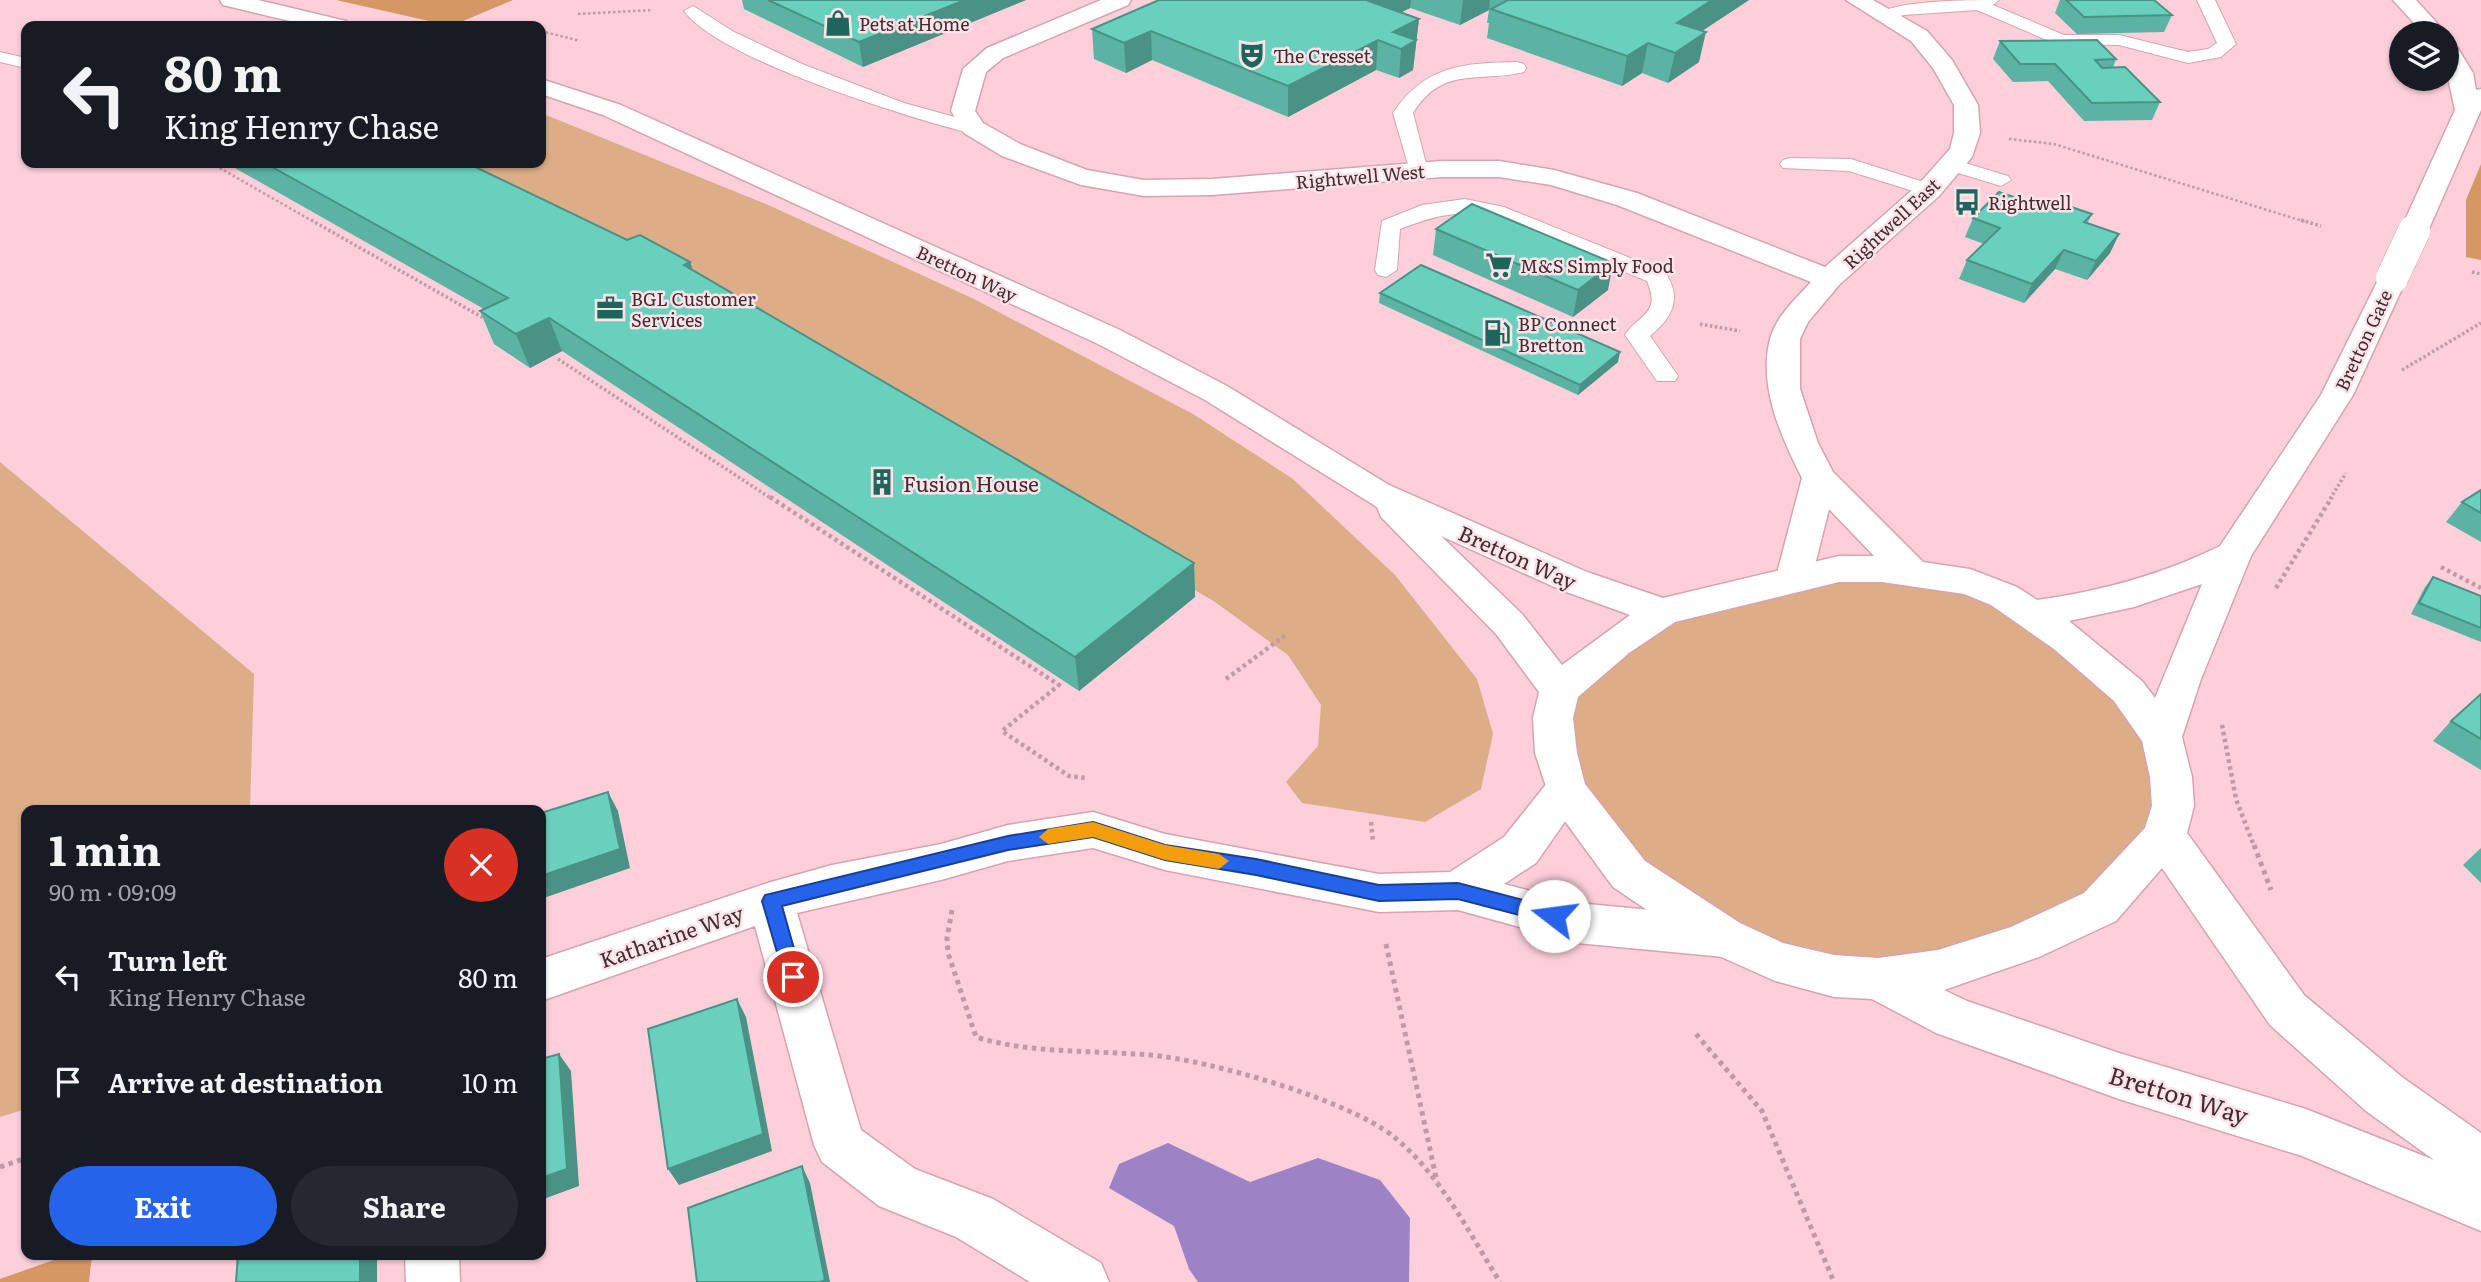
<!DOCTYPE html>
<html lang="en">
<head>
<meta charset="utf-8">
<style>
	:root { --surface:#171b24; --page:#242831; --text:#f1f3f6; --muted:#9ea1a6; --accent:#2563eb }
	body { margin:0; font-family:Literata,serif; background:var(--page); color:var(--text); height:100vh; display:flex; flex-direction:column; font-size:26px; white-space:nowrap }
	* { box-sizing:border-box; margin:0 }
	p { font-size:23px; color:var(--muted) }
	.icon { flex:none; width:38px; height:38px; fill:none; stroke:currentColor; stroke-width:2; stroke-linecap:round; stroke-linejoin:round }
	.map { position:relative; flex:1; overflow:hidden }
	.details { position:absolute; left:21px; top:805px; width:525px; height:455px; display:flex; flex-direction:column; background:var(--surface); border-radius:14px; box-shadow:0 2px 5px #0004 }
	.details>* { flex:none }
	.guide { position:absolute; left:21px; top:21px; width:525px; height:147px; border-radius:14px; box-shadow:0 2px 5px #0004; background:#171b24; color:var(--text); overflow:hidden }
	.fabs { position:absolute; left:2389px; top:21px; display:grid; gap:14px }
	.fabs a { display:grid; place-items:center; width:70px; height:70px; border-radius:50%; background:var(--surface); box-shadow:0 2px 5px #0004; font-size:35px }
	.pin { position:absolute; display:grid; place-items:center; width:60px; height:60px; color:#fff; margin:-30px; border:4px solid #fff; border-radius:50%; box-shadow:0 2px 7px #0007 }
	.me { position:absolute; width:77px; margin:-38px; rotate:285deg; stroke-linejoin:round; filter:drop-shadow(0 0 5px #0008) }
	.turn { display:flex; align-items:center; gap:24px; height:147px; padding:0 28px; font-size:32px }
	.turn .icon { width:91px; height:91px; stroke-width:2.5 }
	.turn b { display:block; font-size:49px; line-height:60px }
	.round { display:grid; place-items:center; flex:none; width:74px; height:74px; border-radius:37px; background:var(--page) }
	.summary { display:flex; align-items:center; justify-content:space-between; height:119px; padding:0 28px }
	h1 { font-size:42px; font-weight:700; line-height:52px }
	.cta { display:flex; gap:14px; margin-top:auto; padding:14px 28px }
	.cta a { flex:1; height:80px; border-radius:42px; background:var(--accent); color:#fff; font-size:28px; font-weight:700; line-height:80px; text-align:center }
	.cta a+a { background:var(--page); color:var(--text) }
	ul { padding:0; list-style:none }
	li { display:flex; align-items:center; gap:21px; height:105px; padding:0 28px }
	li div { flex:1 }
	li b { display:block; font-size:26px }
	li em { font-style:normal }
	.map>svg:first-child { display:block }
</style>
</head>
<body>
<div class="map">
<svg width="2481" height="1282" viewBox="0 0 2481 1282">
	<rect width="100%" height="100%" fill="#fdcfdb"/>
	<path fill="#dcad87" d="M541,113L766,204L972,298L1193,414L1293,479L1395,575L1477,679L1493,734L1481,789L1425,822L1302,803L1286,782L1318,746L1321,705L1288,655L1215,602L1073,518L439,163H541Z
		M0,462L254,674L250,810H26V1109L0,1117Z
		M1839,569L2004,596L2162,737L2164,836L2023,943L1834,976L1629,874L1556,753L1585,668L1662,612Z"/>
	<path fill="#d59864" d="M336,0H513L451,26Z
		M2481,164V260L2466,257V200Z
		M68,1255H92L89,1282H0V1279Z"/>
	<path fill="#9c83c6" d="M1168,1143L1250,1182L1318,1158L1380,1180L1410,1218L1409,1282H1198L1189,1269L1174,1226L1109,1188L1119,1164Z"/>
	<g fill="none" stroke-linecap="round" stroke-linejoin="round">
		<defs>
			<path id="lane" d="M1999,0L1993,5L2064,35H2119L2188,52L2208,49L2217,43L2197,0H2215L2236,44L2221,57L2188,63L2119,45L2056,44L1977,10L1904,15L1886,20L1877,15C1893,0 1974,0 1999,0Z
				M693,6L734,32L802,64L904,103L980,124L983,128L973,134C910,118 720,60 684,11Z
				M0,52L26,58V68L0,62Z
				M1517,62L1524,64L1526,68L1524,72C1478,83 1443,65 1413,113L1428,171L1425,175H1411L1393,113C1425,65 1464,63 1517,62Z
				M1790,158L1851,159L1936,186L1939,190L1929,196L1849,171L1783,168L1780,164L1783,160Z
				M1952,159L2008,176L2011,180L2001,186L1945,169L1942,165Z
				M1465,199L1504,207L1665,272C1683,299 1672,318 1650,336L1678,376L1675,381H1657L1625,335C1640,313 1661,314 1647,281L1489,217C1456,209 1432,217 1400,229L1397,270L1386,277L1378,275L1375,270L1382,221L1422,205Z"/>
			<path id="street" d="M1101,0H1131L1128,5L1003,58L986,72L975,111L983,123L1020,144L1087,170L1144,180L1212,179L1442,161H1499L1554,170L1637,193L1825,267L1919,184L1950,149L1954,133V105L1933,68L1911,41L1846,0H1873L1927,31L1952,60L1978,105L1980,133L1972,157L1939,196L1839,285L1808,322L1800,339V389L1818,443L1833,472L1925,564L1930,573L1925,582L1912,586L1899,582L1829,509L1812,577L1807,586L1794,590L1781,586L1776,577L1802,478C1781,437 1758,386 1770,339C1776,316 1796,299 1811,282L1617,205L1551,185L1499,177H1442L1212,195L1144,196L1081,185L1002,156L964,133L951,111L963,69L987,48Z
				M1566,773L1581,778L1587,790L1536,863L1504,884L1577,903L1724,917L1740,923L1747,937L1740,951L1724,957L1577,943L1458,910L1379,912L1165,870L1093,848L1008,861L941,880L797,913L861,1130L915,1169L993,1199L1101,1263L1109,1282H1030L956,1237L879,1206L822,1162L814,1145L755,926L541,1001V959L771,882L832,865L941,844L1008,825L1093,812L1165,834L1379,874L1450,872L1504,837L1551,778Z
				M405,1255H459L460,1282H406Z"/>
			<path id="secondary" d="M220,0H258L346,21L349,26H311L223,5Z
				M2393,0H2416L2446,33H2423Z
				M2446,40L2454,42L2473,73L2476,90L2481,89V110L2428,231L2424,237L2414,239L2404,237L2400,231L2455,110L2446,69Z
				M541,79L621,105L1120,330L1227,386L1389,485L1587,572L1663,598L1839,556H1882L1970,569L2017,587L2037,600C2102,591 2161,575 2220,546L2321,395L2382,272L2392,269L2402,272L2407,278L2353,395L2251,556L2201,679L2182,737L2192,777L2194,806L2187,833L2304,995L2402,1077L2481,1133V1231L2302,1156L2119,1099L1936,1033L1872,999L1834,997L1775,981L1708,951L1613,887L1551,802L1535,753L1533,718L1539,692L1496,634L1381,517L1377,507L1205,400L1098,344L603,115L541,94ZM1441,536L1561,590L1630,615L1562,665L1522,614ZM1839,582H1882L1964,594L1991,605L2054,649L2114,701L2142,741L2150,777L2152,806L2145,828L2084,893L2011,927L1938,950L1878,958L1834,955L1783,943L1740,923L1645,861L1585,784L1577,753L1573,718L1578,697L1629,653L1675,622ZM2202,584L2155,698L2142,681L2069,621L2134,607ZM2162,868L2270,1025L2366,1111L2434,1160L2306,1109L2119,1053L1967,1001L1944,990L2039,957L2116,921Z"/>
		</defs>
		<use href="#lane" stroke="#d9a2b1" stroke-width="2"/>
		<use href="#street" stroke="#d9a2b1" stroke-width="3"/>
		<use href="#secondary" stroke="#d9a2b1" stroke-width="3"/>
		<path stroke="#c09aa4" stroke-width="2.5" stroke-dasharray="2.5 2.5" stroke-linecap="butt" d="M578,14L653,10
			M513,23L524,26
			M541,31L580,41
			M2009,139L2054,144L2306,222
			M211,163L314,222"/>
		<path stroke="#c09aa4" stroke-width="3.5" stroke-dasharray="2.5 2.5" stroke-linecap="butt" d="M311,220L487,320
			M2301,220L2321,226
			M2472,272L2481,274
			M1700,324L1740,331
			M558,359L772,499
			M2402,370L2481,323
			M2330,499L2346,473"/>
		<path stroke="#c09aa4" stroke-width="4.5" stroke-dasharray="3.5 3.5" stroke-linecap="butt" d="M770,497L1059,685L1002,731L1069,776L1086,778
			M2441,567L2481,588
			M2276,588L2332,497
			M1226,679L1287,634
			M2222,725L2236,799L2254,846
			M1371,822L1373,842"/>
		<path stroke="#c09aa4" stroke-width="5" stroke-dasharray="4.5 4.5" stroke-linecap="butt" d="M2254,845L2271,890
			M952,910L947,938L948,953L976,1037C1031,1054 1092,1050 1150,1055C1209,1060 1349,1100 1394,1137C1440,1174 1469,1233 1500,1282
			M1386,944L1437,1182
			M1696,1034L1762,1111L1834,1282
			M0,1167L26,1158"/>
		<use href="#lane" fill="#fff" fill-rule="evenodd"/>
		<use href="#street" fill="#fff" fill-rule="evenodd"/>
		<use href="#secondary" fill="#fff" fill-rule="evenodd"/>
		<defs>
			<path id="secondary-bridge" d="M2392,278L2414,231"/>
		</defs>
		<use href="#secondary-bridge" stroke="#d9a2b1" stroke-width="33" stroke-linecap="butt"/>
		<use href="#secondary-bridge" stroke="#fff" stroke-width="32"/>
	</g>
	<path fill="#5bb3a3" d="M742,0H1026L863,67L744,9Z
		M1159,0H1749L1702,31L1699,62L1668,83L1642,73L1622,86L1487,38L1489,23H1487L1489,10L1460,25L1410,8L1401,12L1419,19L1413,70L1399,78L1376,70L1288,117L1152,60L1126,73L1094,59L1092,29Z
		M2060,0H2154L2172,15L2164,32L2077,34L2055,13Z
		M2000,41L2116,59L2113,68L2160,102L2152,120L2084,121L2048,81L2013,82L1993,59Z
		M226,163H467L627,240L690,262L693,270L1194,563L1195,597L1079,691L562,351L530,368L494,344L480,311L484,309Z
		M2043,207L2092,214L2087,224L2119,234L2110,253L2087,280L2055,269L2024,303L1959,279L1967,260L1984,244L1965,237L1973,218Z
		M1436,229L1608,290L1573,317L1433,255Z
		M1380,293L1618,362L1578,395L1379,303Z
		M2481,490V542L2446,522L2462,502Z
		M2433,577L2481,596V642L2411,614L2425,587Z
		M2481,694V770L2433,741L2451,721Z
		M2481,848V883L2463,865Z"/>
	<path fill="#4a9285" d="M965,0H1026L863,67L859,42Z
		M1371,0H1411L1410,8L1367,30L1369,1Z
		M1463,0H1490L1489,10L1460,25Z
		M1712,0H1749L1670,52L1677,23Z
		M1419,19L1413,70L1399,78L1401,49L1393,32Z
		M1151,31L1152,60L1126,73L1124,43Z
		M1706,32L1699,62L1668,83L1675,53Z
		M1378,40L1376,70L1288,117V86Z
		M1648,43L1642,73L1622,86L1627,56Z
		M2119,234L2110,253L2087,280L2096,261Z
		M2064,250L2055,269L2024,303L2032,284Z
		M690,262L700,295L684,265Z
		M1613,263L1608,290L1573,317L1578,290Z
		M549,318L562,351L530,368L516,334Z
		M1620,352L1618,362L1578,395L1580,385Z
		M1194,563L1195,597L1079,691L1075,657Z
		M608,792L618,811L630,868L541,899V876Z
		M737,999L746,1017L772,1151L679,1185L668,1169Z
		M559,1054L571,1071L579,1186L541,1200V1178Z
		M802,1166L810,1183L830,1282H820Z
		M360,1255H377V1282H360Z"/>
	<path fill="#6ad0be" stroke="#4a9285" stroke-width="2" d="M768,0H965L859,42Z
		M1159,0H1371L1369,1L1419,19L1393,32L1416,40L1401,49L1378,40L1288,86L1151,31L1124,43L1092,29Z
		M1508,0H1712L1677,23L1706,32L1675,53L1648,43L1627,56L1491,9Z
		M2066,0H2154L2172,15L2084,17Z
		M2097,40L2116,59L2095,60L2102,68L2125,67L2160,102L2092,103L2055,64H2020L2000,41Z
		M265,163H467L627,240L640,235L690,262L684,265L1194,563L1075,657L549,318L516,334L480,311L508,298Z
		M1999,192L2043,207L2050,200L2092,214L2084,222L2119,234L2096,261L2064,250L2032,284L1967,260L2000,228L1973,218Z
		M1472,204L1613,263L1578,290L1436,229Z
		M1421,265L1620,352L1580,385L1380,293Z
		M2481,490V513L2462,502Z
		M2433,577L2481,596V628L2419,603Z
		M2481,694V739L2451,721Z
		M608,792L620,849L541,876V813Z
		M737,999L763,1134L668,1169L648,1029Z
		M559,1054L567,1169L541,1178V1059Z
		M802,1166L825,1280L820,1282H697L688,1208Z
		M238,1255H360V1282H236Z"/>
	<path fill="#2563eb" stroke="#184099" stroke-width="2" d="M1093,822L1165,845L1256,859L1379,885L1458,883L1554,908L1560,911L1563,916L1560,922L1554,924L1458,899L1379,901L1256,875L1165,860L1093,837L1008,850L782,906L802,977L799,983L793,986L786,983L762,901L765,895L1008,836Z"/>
	<path fill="#f59e0b" d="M1093,822L1165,845L1219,854L1229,861L1219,869L1165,860L1093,837L1048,844L1039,837L1048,829Z"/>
	<defs>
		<symbol id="shop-bare" viewBox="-9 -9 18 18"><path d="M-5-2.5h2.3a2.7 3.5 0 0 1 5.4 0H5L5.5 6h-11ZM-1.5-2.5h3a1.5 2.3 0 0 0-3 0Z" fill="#1e665b" stroke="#fbe3e9" stroke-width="2.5" paint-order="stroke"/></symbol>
		<symbol id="theatre-bare" viewBox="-9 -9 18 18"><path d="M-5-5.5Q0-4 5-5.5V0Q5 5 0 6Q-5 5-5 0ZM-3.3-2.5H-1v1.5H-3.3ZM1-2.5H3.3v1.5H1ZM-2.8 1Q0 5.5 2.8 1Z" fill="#1e665b" stroke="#fbe3e9" stroke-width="2.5" paint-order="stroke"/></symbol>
		<symbol id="bus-bare" viewBox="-9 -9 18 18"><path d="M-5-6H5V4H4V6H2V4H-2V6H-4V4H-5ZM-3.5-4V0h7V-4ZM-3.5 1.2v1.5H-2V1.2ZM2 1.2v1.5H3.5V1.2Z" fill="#1e665b" stroke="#fbe3e9" stroke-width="2.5" paint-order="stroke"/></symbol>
		<symbol id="supermarket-bare" viewBox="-9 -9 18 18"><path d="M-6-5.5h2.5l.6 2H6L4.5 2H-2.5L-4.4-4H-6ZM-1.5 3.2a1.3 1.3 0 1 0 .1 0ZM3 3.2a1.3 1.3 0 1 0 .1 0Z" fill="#1e665b" stroke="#fbe3e9" stroke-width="2.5" paint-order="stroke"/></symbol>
		<symbol id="office-bare" viewBox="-9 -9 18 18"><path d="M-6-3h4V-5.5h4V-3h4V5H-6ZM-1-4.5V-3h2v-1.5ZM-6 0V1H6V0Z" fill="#1e665b" stroke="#fbe3e9" stroke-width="2.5" paint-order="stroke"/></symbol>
		<symbol id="fuel-bare" viewBox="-9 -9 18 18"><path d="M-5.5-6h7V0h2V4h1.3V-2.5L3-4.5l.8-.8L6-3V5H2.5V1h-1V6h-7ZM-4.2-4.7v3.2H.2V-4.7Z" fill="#1e665b" stroke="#fbe3e9" stroke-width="2.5" paint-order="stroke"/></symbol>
		<symbol id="building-bare" viewBox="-9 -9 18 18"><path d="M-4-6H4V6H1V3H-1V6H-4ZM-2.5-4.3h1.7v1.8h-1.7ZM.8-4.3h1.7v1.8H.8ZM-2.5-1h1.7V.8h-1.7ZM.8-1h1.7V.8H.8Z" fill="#1e665b" stroke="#fbe3e9" stroke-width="2.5" paint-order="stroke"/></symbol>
	</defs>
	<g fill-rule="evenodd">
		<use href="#shop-bare" x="819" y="4" width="38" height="38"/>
		<use href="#theatre-bare" x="1233" y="36" width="38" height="38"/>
		<use href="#bus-bare" x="1948" y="183" width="38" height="38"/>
		<use href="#supermarket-bare" x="1480" y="246" width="38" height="38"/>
		<use href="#office-bare" x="591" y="289" width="38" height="38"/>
		<use href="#fuel-bare" x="1478" y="314" width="38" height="38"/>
		<use href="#building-bare" x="863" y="463" width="38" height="38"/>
	</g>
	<g text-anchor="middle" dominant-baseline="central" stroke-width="5" stroke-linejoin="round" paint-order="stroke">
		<g font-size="18" fill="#422c32" stroke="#fbe3e9" text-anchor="start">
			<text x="859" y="23">Pets at Home</text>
			<text x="1273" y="55">The Cresset</text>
			<text x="1988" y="202">Rightwell</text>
			<text x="1520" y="265">M&amp;S Simply Food</text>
			<text x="631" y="298">BGL Customer<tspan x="631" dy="21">Services</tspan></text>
			<text x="1518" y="323">BP Connect<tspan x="1518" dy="21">Bretton</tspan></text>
		</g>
		<g font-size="18" fill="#422c32" stroke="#fbe3e9">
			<text transform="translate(1360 176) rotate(-5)">Rightwell West</text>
			<text transform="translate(1891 223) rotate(-43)">Rightwell East</text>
			<text transform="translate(967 273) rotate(25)">Bretton Way</text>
			<text transform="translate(2363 340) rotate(-65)">Bretton Gate</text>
		</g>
		<g font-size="21" fill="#422c32" stroke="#fbe3e9" text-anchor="start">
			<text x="903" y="482">Fusion House</text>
		</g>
		<g font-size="21" fill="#422c32" stroke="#fbe3e9">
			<text transform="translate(1518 556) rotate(24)">Bretton Way</text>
			<text transform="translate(671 935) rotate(-19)">Katharine Way</text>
		</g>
		<g font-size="24" fill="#422c32" stroke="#fbe3e9">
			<text transform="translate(2179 1094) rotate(17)">Bretton Way</text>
		</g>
	</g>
</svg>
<div class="fabs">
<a><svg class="icon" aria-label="layers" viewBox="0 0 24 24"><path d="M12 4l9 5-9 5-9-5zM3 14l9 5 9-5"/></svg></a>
</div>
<div class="pin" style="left:793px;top:977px;background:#d93025"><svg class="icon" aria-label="arrive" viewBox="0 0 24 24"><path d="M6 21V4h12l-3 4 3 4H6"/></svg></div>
<svg class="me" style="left:1554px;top:916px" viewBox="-20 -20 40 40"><circle r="19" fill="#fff"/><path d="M0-13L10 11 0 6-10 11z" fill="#2563eb"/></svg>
<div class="guide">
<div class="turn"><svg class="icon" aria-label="left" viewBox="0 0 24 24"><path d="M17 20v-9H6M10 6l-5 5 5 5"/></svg><div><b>80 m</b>King Henry Chase</div></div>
</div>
<section class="details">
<div class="summary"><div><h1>1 min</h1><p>90 m · 09:09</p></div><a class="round" style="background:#d93025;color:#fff"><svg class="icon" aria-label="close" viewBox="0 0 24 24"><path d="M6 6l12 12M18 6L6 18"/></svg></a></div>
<ul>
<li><svg class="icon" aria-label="left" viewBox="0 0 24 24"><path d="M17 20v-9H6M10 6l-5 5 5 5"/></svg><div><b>Turn left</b><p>King Henry Chase</p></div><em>80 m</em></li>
<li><svg class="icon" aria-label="arrive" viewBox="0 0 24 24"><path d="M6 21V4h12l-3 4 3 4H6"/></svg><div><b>Arrive at destination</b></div><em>10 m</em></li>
</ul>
<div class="cta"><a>Exit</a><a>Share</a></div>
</section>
</div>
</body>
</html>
